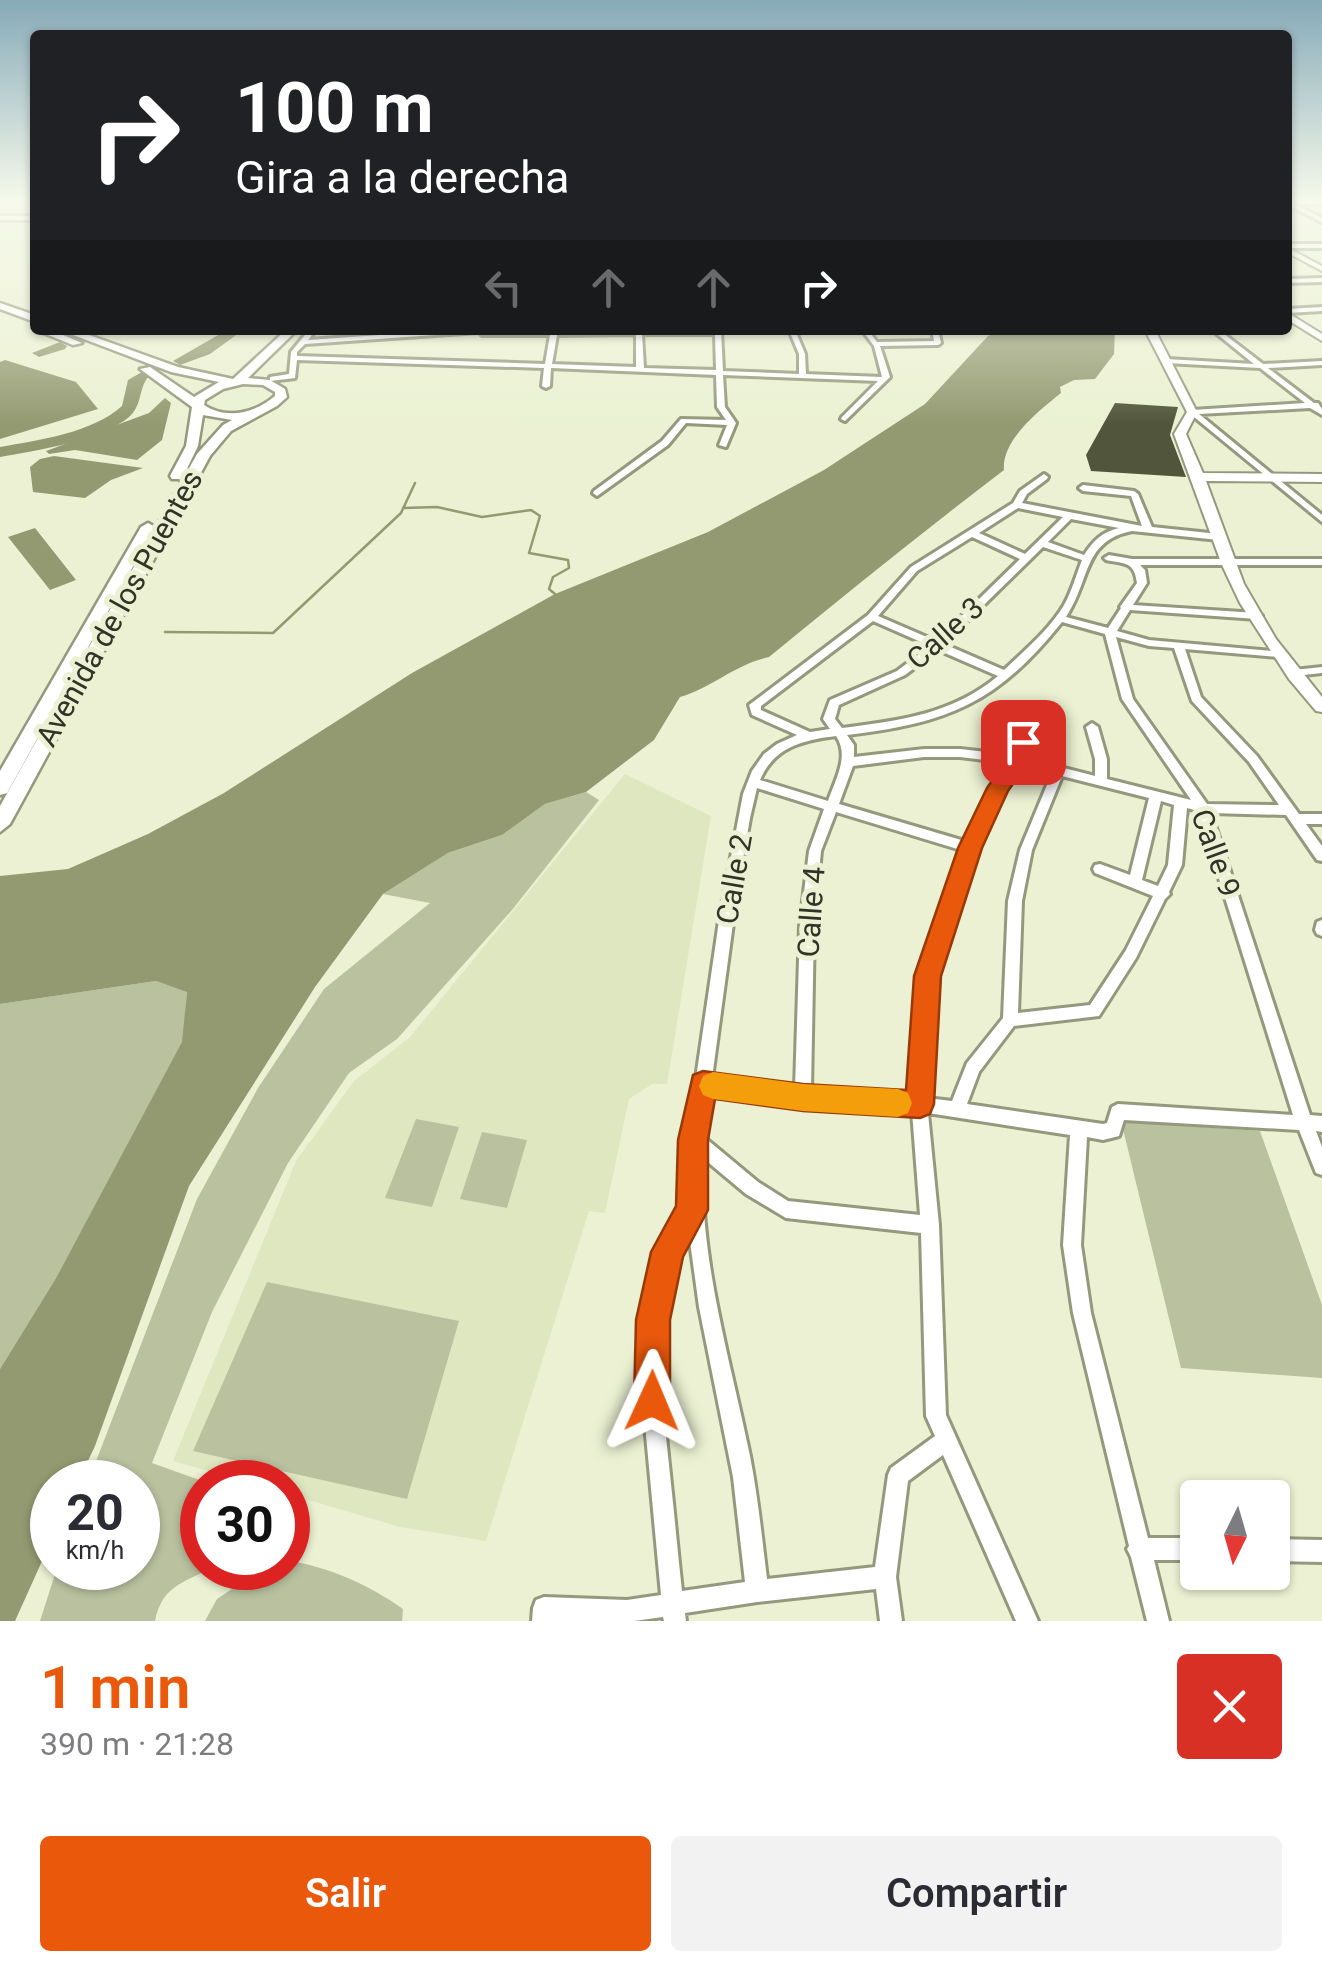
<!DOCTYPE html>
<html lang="es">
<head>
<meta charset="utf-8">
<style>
	:root { --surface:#fff; --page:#f2f2f3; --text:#2b2b33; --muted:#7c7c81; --accent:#ea580c }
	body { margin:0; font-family:Roboto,sans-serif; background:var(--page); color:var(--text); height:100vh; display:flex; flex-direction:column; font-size:38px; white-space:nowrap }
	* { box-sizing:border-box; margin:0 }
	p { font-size:32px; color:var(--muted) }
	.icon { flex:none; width:55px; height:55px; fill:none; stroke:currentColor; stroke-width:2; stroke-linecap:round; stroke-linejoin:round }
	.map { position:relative; height:1621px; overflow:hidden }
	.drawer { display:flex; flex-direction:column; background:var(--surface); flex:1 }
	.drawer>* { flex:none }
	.hud { position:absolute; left:30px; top:30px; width:1262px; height:305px; border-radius:10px; box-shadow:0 2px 8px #0004; background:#202124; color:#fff; overflow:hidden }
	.needle { width:65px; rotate:185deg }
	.buttons { position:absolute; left:1180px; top:1480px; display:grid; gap:20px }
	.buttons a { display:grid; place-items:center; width:110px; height:110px; border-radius:10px; background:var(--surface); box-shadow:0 2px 8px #0004; font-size:50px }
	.speed { position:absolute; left:30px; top:1460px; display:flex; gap:20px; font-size:50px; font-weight:700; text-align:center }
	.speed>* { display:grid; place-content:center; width:130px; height:130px; border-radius:50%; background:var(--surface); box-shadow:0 2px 8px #0004; line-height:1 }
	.speed small { font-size:25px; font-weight:400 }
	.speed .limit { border:15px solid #d22; background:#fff; color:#111 }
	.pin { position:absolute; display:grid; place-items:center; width:85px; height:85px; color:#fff; margin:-42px; border-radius:20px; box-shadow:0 5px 15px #0006 }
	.me { position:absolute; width:110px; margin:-55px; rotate:1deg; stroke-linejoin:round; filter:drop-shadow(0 0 8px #0008) }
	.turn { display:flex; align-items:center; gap:35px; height:210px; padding:0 40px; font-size:45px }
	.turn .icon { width:130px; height:130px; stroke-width:2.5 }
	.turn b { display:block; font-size:70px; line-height:85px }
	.lanes { display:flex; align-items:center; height:95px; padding:0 40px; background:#0003; justify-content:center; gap:50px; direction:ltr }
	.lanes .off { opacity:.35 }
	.round { display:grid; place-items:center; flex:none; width:105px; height:105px; border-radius:10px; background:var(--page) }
	.overview { display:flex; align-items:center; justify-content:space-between; height:170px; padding:0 40px }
	h1 { font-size:60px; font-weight:600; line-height:75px; color:var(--accent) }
	.primary-button { display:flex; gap:20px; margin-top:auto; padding:20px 40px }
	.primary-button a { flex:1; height:115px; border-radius:10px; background:var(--accent); color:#fff; font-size:40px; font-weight:600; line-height:115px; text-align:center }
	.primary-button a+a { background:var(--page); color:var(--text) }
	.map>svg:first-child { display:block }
</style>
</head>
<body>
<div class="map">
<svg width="1322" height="1621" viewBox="0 0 1322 1621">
	<rect width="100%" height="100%" fill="#ebf1d2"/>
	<path fill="#dfe7c0" d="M625,774L711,816L667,1084H652L629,1099L605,1213L589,1211L486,1541L400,1527L288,1494V1482H247L173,1461L296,1161L354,1081L410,1037Z"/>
	<path fill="#bac19f" d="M586,792L599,800L512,910L397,1039L349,1073L288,1163L212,1312L152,1463L205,1482L202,1568H211C183,1583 162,1586 155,1621H40L57,1568H138V1482H88L197,1199L258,1088L324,989L430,903L383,894L448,853L502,835L545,804Z
		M156,981L187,991L183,1042L56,1278L0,1369V1004Z
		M416,1119L459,1127L432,1207L385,1198Z
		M1121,1121L1260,1131L1322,1305V1378L1181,1368Z
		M482,1132L527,1140L507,1208L460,1199Z
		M267,1282L459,1321L407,1499L193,1451Z
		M288,1561C328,1566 371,1586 403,1609L402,1621H205L217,1599L263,1568H288Z"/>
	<path fill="#939a71" d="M1002,330H1115L1114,354L1095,379L1074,380L1060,387L1061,393C1040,410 1001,440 1004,470C924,531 847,593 769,657C736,664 713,687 680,697L654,740L586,792L545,804L502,835L448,853L383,894L315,987L189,1186L95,1446L78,1482H52V1539L15,1621H0V1369L56,1278L182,1042L187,992L156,981L0,1004V876L68,869L148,834L224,793L412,673L555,594L708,532L824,470L925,404L988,336Z
		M5,360L76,382L98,409L0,439V362Z
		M165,398L171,403L162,440L137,460L75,450L49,454L46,451L149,413Z
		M54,456L143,468L111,480L85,498L33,492L30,467L40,459Z
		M35,528L76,580L50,590L8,537Z"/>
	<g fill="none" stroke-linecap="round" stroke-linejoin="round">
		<path stroke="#939a71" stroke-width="2.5" d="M403,508L437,507L482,517L531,510L540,516L529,553L568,560L569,568L553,577L549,589L555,594
			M165,632L273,633L401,513L415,483"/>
		<path fill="#939a71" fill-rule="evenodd" d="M90,330H105L94,338L87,334Z
			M227,330H243L210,354L180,365L173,361Z
			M357,330L350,335L343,331V330Z
			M60,342L67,346L65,349L39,357L32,353Z
			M142,372L149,376C138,388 143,405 129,417C102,440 35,451 0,457V447C39,440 92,433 122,406L128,380Z"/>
	</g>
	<path fill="#50553b" d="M1115,403L1178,407L1170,435L1186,477L1091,471L1086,455Z"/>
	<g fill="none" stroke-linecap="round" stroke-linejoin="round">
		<defs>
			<path id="street" d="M1322,200V204L1295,203L1298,201Z
				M1288,201L1322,218V222L1288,205Z
				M0,216H35V220H0Z
				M1288,244H1322V248H1288Z
				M1322,278V282L1288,283V279Z
				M1322,307V311L1288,313V309Z
				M309,330H316L308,340L452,330H721L723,371L799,374V354L789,330H795L805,354L806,374L882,377L874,346L862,330H868L877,342L934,341L932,330H938L941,343L938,345L880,346L890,377L845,421L841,419L842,417L878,381L723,375L725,407L736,423L726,447L719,445L727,425L686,423L668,445L597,496L593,493L594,491L662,441L681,419L726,420L717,407L716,375L551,368L550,386L546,388L542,386L544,368L297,360L295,378L270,381V377L289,374L291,352ZM479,332L482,335H550L545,364L297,356V352L305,344ZM636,334V367L552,364L557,335ZM642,334H715L716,370L644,368Z
				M1212,330H1219L1263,364L1322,361V365L1268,368L1314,403H1318L1322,409V415L1310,408L1199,414L1322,515V522L1188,412L1192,410L1305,403L1260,368L1166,363L1163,361L1166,359L1254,364Z
				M1044,474L1048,477L1047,479L1027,494L1022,503L1142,526L1131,496L1083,491L1079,488L1083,485L1134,491L1138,494L1152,527L1219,534L1224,537L1219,540L1132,531C1082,541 1091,580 1066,617L1108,628L1121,608L1120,607L1137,583C1134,561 1125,564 1106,560L1104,558L1109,555L1132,559H1322V565H1140L1145,570L1147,583L1133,605L1257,613L1262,616L1257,619L1130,610L1117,631L1149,640L1283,652V656L1279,657L1185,649L1201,697L1257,756L1299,814H1322V824H1306L1322,846V861L1317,860L1286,815L1211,813L1310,1115L1322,1116V1132L1316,1131L1322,1147V1175L1316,1173L1299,1130L1124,1120L1119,1136L1103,1140L1087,1137L1081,1245L1091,1313L1148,1538H1198V1560H1154L1169,1621H1147L1131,1557L1127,1549L1129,1546L1073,1313L1063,1245L1070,1135L928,1113L939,1225L946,1415L1038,1621H1016L943,1455L908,1481L896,1577L902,1621H880L876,1589L757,1602L685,1613L686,1621H664L663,1617L634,1621H532L533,1608L536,1600L544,1597L627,1600L661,1595L644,1414L643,1343L647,1308L654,1274L668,1235L686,1204L687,1144L685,1139L688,1133L719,921L743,794L752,771L764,754L777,744L797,735L752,715L749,705L868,615L911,567L1013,503L1020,491ZM1018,508L1063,517L1025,554L979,533ZM1071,519L1119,528C1102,532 1093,541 1084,555L1048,542ZM972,537L1020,559L936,641L878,616L917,571ZM1043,547L1082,560C1076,575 1072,591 1064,605C1050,629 1025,650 1004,670L944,644ZM873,621L930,646L897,671L830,700L823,719L830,729L810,732L761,710V706ZM1062,622L1105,634L1122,699L1191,800L1107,779V759L1098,727L1092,723L1086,727L1095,759V776L1025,758L1041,719L1035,715L1029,719L1014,755L960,749H924L854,757V745L847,735C949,723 997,703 1062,622ZM1116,637L1149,646L1174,648L1192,701L1249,762L1279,805L1207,804L1133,699ZM938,650L998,676C953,714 898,721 842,728L835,719L839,705L905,675ZM836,736C850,756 835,780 828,801L760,780C774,747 803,740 836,736ZM924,757H960L1009,763L992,788L968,842L839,804L853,766ZM1021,765L1052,773L1020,850L1008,901L1003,1018L967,1063L952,1101L927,1098L934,976L959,894L1004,789ZM1062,776L1149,798L1130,875L1100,864L1095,865L1093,869L1095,873L1153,896L1126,950L1090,1005L1018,1013L1022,901L1032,850ZM757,788L824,809L809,851L800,926L795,1089L712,1078L737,894L750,818ZM1161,801L1174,805L1168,865L1158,886L1142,880ZM1187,808L1198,811L1293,1115L1118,1104L1112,1107L1107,1123L1103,1124L967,1104L979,1072L1014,1026L1099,1016L1136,958L1165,899L1170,894L1169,892L1182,865ZM836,812L964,851L945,894L920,976L912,1096L811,1090L814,926L821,851ZM710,1092L803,1105L912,1111L920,1215L788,1201L758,1182L704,1137ZM703,1158L746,1194L786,1218L921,1233L926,1416L935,1436L891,1468L888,1475L875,1567L767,1579C762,1538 758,1497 750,1456C730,1358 699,1259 703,1158ZM689,1234L699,1307L733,1477L745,1582L682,1591C678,1556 675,1520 671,1484C663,1402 647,1309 689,1234Z
				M1322,667V673L1294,676L1289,673L1294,670Z
				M1322,920V936L1317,934L1315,930L1317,922Z
				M1272,1539L1322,1540V1562L1272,1561Z"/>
			<path id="secondary" d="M1288,248L1322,266V271L1288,253Z
				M1288,313L1322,334V341L1288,320Z
				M1145,330H1155L1197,412L1186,434L1203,473L1322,474V482L1206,481L1244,584L1276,639L1322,697V712L1316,711L1289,679L1240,603L1222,565L1174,434L1187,412Z"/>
			<path id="primary" d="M0,303L35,315V322L0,309Z
				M36,330H51L82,343L73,345Z
				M60,330H75L178,367L233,379L286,330H297L248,378L270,380L285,389L287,397L277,406L231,431L210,456L10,824L0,832V806L197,454L223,425L232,420L203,415L198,446L182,479H172L170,476L186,446L192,407L140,369L150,367L194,397L219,382L171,372ZM243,384L263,385L275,392V396C255,413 227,420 204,405L205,400L223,389Z
				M148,523L155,527L7,793L0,795V771L141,527Z"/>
		</defs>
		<use href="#street" stroke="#94997d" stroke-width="6"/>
		<use href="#secondary" stroke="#94997d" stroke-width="4"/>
		<use href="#primary" stroke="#94997d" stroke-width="5"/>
		<use href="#street" fill="#fff" fill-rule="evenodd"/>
		<use href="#secondary" fill="#fff" fill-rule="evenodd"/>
		<use href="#primary" fill="#fff" fill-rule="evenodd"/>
	</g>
	<linearGradient id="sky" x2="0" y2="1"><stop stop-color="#86aab8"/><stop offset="0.47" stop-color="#f6f9eb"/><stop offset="1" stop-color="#f6f9eb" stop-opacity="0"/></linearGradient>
	<rect width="1322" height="425" fill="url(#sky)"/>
	<path fill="#ea580c" stroke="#983908" stroke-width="2.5" d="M1023,735L1034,742L1029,760L1008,791L982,848L941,976L934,1104L930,1114L920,1118L803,1111L715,1099L708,1140V1210L683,1257L670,1320V1401L665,1413L652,1419L640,1413L634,1401L636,1320L651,1252L676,1206L678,1140L693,1075L703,1071L803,1084L906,1090L914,976L958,848L987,788L1008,758L1013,742Z"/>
	<path fill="#f59e0b" d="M713,1072L803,1084L898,1089L908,1093L912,1103L908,1113L898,1117L803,1111L713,1099L703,1095L699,1086L703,1076Z"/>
	<g text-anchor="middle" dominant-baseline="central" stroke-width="10" stroke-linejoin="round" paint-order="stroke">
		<g font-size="30" fill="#303327" stroke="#ebf1d2">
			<text transform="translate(119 608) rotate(-61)">Avenida de los Puentes</text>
			<text transform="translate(945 633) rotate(-42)">Calle 3</text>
			<text transform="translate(1216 853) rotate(70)">Calle 9</text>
			<text transform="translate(734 879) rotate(-80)">Calle 2</text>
			<text transform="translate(811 912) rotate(-86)">Calle 4</text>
		</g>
	</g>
</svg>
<div class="buttons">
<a><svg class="needle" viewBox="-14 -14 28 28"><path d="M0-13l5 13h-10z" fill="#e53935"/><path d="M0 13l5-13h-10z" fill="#7c7c81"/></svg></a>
</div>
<div class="speed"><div>20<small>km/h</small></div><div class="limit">30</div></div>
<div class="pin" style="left:1023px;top:742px;background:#d93025"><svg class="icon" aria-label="arrive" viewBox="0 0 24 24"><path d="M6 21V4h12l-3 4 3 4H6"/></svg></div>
<svg class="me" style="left:652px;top:1401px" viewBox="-20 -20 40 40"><path d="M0-17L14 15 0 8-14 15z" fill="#ea580c" stroke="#fff" stroke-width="4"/></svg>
<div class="hud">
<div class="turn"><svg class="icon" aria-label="right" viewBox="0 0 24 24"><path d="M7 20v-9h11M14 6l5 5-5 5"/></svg><div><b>100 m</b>Gira a la derecha</div></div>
<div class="lanes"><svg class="icon off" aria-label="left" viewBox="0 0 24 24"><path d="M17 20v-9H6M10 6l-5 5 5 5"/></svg><svg class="icon off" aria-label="ahead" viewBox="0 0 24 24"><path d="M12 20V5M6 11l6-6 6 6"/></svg><svg class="icon off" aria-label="ahead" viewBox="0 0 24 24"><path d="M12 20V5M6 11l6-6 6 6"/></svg><svg class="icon" aria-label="right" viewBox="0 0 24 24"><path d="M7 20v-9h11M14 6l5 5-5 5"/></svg></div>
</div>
</div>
<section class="drawer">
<div class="overview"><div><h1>1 min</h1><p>390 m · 21:28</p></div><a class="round" style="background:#d93025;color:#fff"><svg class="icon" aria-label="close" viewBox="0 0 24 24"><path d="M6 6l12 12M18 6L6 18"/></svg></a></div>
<div class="primary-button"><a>Salir</a><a>Compartir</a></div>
</section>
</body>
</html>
